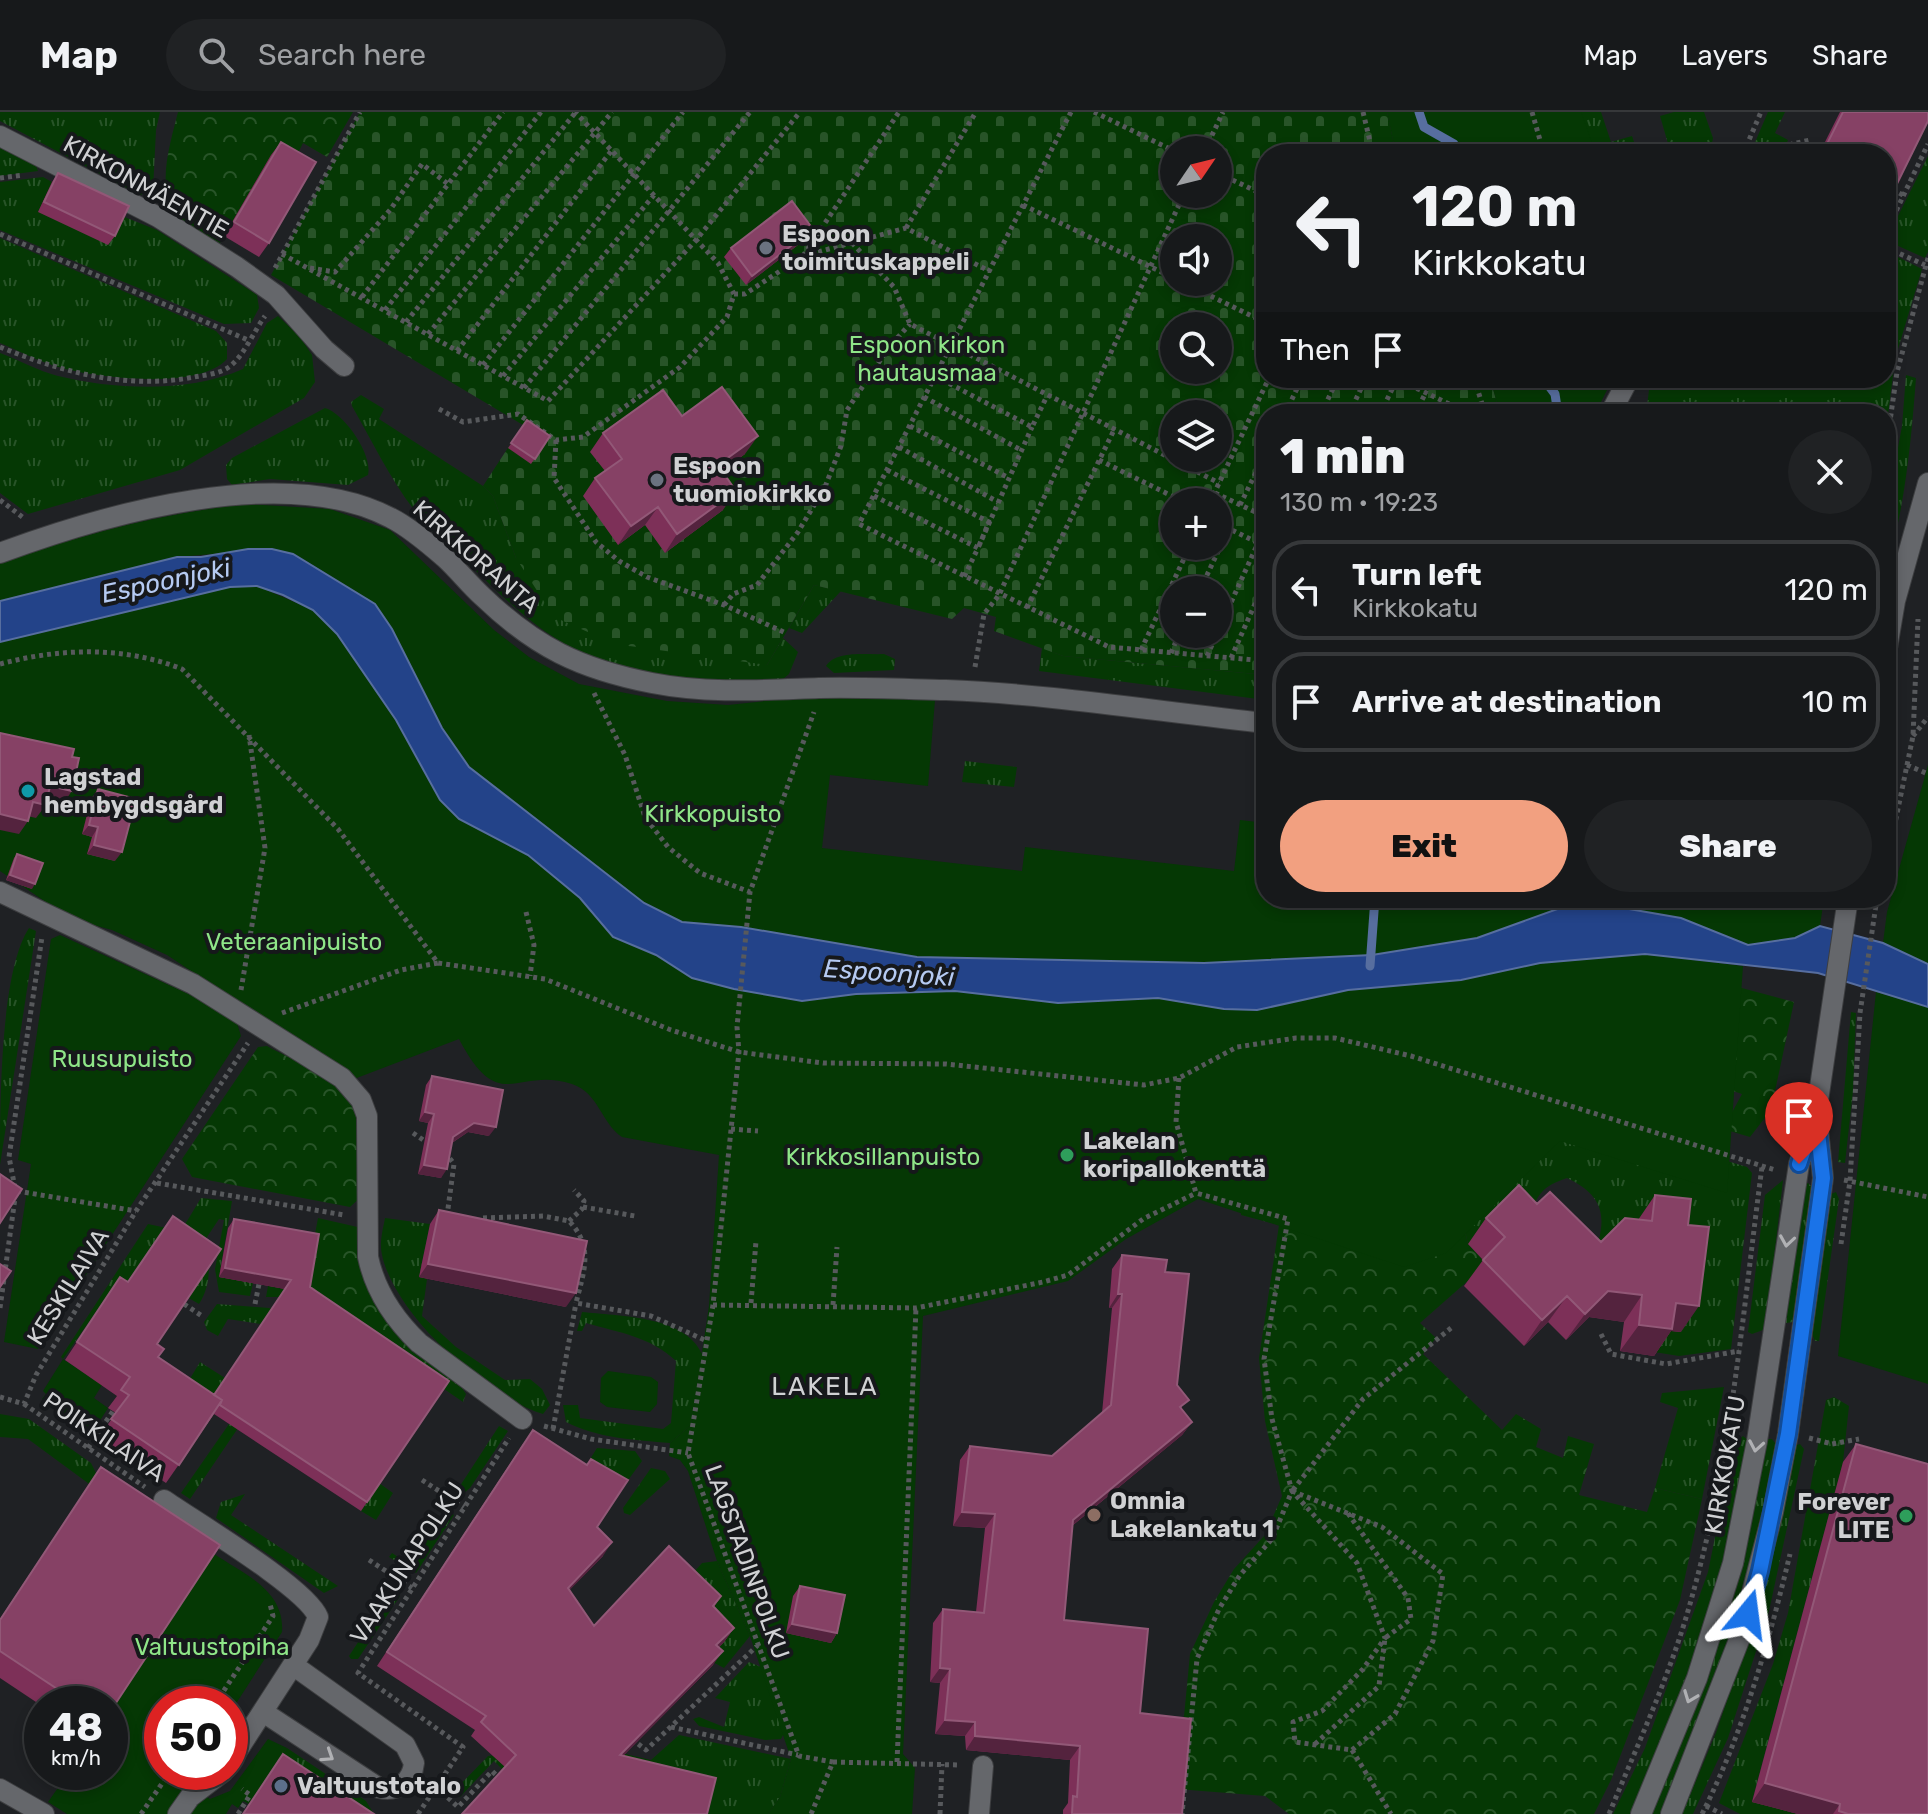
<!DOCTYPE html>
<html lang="en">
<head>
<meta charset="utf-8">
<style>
	:root { --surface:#17191b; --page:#202224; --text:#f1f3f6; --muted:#9ea0a3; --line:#36383a; --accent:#f2a080 }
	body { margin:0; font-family:Rubik,sans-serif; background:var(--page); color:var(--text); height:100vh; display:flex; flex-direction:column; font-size:30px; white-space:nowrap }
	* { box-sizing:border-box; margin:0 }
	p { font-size:26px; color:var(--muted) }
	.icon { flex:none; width:44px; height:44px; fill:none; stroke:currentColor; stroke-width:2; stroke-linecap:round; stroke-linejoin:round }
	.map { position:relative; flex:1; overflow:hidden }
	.details { position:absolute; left:1256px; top:292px; width:640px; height:504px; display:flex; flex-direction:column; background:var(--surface); border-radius:32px; box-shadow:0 4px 12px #0003,0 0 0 2px var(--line) }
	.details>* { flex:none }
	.banner { position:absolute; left:1256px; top:32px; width:640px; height:244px; border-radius:32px; box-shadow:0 4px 12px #0003,0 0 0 2px var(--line); background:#17191b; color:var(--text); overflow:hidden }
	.needle { width:52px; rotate:55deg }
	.buttons { position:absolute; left:1160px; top:24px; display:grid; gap:16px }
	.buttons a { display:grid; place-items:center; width:72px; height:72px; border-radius:50%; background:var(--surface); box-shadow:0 4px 12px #0003,0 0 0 2px var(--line); font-size:40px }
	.speed { position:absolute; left:24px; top:1574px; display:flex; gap:16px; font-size:40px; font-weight:700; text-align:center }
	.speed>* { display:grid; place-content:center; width:104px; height:104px; border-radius:50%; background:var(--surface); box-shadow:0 4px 12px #0003,0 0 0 2px var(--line); line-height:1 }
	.speed small { font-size:20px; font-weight:400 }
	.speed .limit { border:12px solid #d22; background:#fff; color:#111 }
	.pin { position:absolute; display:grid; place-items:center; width:68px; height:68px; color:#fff; margin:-82px -34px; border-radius:50% 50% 50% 0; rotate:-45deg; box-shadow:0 0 8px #0007 }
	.pin .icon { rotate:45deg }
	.me { position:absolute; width:88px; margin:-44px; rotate:16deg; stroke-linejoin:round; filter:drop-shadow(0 0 6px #0008) }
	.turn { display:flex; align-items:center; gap:28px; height:168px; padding:0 24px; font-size:36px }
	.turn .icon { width:104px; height:104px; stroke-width:2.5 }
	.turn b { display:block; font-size:56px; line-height:68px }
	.then { display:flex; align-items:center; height:76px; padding:0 24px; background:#0003; gap:16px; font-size:30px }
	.round { display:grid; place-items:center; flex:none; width:84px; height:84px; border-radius:42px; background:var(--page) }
	.headline { display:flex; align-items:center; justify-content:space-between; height:136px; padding:0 24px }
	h1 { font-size:48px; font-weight:800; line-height:60px }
	.cta { display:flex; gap:16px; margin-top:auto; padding:16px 24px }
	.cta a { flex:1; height:92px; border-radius:48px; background:var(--accent); color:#111; font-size:32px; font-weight:800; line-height:92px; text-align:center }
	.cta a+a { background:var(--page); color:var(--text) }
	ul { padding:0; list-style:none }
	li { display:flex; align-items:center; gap:24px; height:100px; margin:0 16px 12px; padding:0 8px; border:4px solid var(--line); border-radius:32px }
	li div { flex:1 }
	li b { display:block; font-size:30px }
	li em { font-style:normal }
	header { display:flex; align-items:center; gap:48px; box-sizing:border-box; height:112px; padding:0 40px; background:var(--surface); border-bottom:2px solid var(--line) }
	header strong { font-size:38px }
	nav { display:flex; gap:44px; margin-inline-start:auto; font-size:28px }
	.search { width:560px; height:72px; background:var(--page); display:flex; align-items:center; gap:20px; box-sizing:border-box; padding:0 28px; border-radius:44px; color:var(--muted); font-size:30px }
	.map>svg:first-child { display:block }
</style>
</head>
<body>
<header>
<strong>Map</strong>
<div class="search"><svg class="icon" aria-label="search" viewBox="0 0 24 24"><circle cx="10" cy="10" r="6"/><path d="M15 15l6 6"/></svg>Search here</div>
<nav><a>Map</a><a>Layers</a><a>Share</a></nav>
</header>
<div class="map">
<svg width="1928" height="1702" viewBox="0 0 1928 1702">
	<defs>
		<pattern id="grass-tufts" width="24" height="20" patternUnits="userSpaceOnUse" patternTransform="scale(2)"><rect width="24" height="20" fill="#053804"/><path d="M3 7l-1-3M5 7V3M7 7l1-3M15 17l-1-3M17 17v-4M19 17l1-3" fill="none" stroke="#285428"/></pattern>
		<pattern id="forest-crowns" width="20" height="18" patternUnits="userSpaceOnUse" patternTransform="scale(2)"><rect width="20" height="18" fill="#053804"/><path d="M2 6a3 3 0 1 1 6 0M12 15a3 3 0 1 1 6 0" fill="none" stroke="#285428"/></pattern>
		<pattern id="cemetery-stones" width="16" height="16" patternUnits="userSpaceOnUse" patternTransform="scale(2)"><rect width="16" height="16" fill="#053804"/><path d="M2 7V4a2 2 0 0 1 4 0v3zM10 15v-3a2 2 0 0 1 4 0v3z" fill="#285428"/></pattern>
	</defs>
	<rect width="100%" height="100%" fill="#1f2124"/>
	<path fill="url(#grass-tufts)" d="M0,0H160L156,18L153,78L140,83L0,9Z
		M1480,0H1601L1611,30L1632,24L1638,42H1492Z
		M1674,0H1704L1713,26L1710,42H1646L1669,35L1660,4Z
		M1768,0H1785L1775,21L1788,28L1782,42H1750Z
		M0,34L36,54L38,59L0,64Z
		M1928,44V140L1925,146L1896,133L1892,116Z
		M43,65L52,70L38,100L122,104L157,118L257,183L259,196L251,211L224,212L0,118V70Z
		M0,126L216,219L227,231V247C198,279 97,266 58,255C38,249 19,239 0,231Z
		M1886,139L1922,157L1895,247L1886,319V302H1646L1649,278L1655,266H1727L1733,269L1736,266H1886Z
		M278,204L300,225L312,243L315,270L304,286L180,358L28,402L0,381V241C19,248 38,259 58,264C116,278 188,281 243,257L267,211Z
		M1906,263L1916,266C1911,331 1905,396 1886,458V374L1894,357L1902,314Z
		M361,283L384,297L379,307L483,374L493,384L516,446L767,553L783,526L798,540L789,562L782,568C723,570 645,568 590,545C543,524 511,493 475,458C459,443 441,429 426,412C395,378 375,334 352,294L351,290Z
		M325,296C345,302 373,343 368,363L348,373L270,367L232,373L227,367L226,353L232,346Z
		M814,473L841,479L802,521L789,516Z
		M1042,536L1063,544L1266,563V588L1039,559Z
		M884,542L895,547L894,558L834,561L826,554C836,538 866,543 884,542Z
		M965,649L1017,655L1014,675L962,670Z
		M29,816L36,819L0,1053C0,993 0,860 29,816Z
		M1851,900L1856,901L1853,979L1845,1051L1838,1050Z
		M1540,992L1747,1055L1752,1061L1731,1237L1679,1244L1654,1240L1657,1217L1680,1220L1593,1146C1607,1108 1607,1085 1567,1066C1544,1074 1536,1081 1531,1106L1468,1132L1459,1094Z
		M1783,1068L1767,1207L1763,1218L1752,1222L1748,1220L1765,1083Z
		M1808,1071L1812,1075L1793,1210L1786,1211L1783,1206L1803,1073Z
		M1836,1080L1839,1087L1819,1229H1815L1812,1222L1831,1082Z
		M201,1086L232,1089L219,1165L253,1171L250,1184L219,1180L215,1157L224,1108L219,1107L205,1128C210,1150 212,1172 199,1192L137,1156L115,1189L107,1184L63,1247L61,1245L148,1112L181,1119Z
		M385,1106L430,1112L419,1165L427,1167L422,1204L456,1235L505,1268L530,1267L542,1277L550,1293L543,1302C485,1284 395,1203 382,1143C379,1131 383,1117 385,1106Z
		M268,1174L304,1181L320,1195L190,1387L181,1381L229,1312L267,1203L261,1212L228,1207L218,1224L207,1218L204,1210L217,1192L269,1196L297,1204L300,1185H266Z
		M582,1200C617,1204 685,1203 702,1242L691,1313L670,1331C636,1328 596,1326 566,1310L563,1293H578L580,1306L663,1317L671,1311L676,1249C649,1224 620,1221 586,1211L582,1219H577Z
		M200,1250L225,1266L205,1296L185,1275Z
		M1724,1275L1702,1387L1655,1376L1678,1296L1660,1290L1662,1281Z
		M1834,1285L1849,1294L1843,1350L1752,1689L1797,1702H1740L1719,1691L1773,1552L1788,1501L1826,1288Z
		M0,1302L29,1307L91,1351L97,1363L96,1377L28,1327L0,1325Z
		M499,1314L508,1319L470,1376L465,1380L458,1377Z
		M1743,1324L1748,1328L1722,1464L1660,1644L1630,1702H1613L1645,1636L1708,1460L1734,1331Z
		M1766,1327H1772L1776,1332L1752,1452L1715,1569L1662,1702H1651Z
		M1800,1332L1804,1337L1769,1499L1728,1626L1693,1702H1682L1716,1621L1758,1496L1796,1333Z
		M597,1336L635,1339L642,1349L618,1382L582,1360Z
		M651,1356L665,1359L670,1367L630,1403L624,1401L623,1396Z
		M379,1371L393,1381L376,1408L361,1399Z
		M245,1382L231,1403L338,1474L324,1481L216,1406L221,1390Z
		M446,1396L454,1403L416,1461L389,1445L392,1441L409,1452Z
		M717,1449L750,1524L724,1556L707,1547L695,1459L702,1451Z
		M392,1478L400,1484L358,1547H351L349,1544Z
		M749,1550L761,1555L784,1621L781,1627L765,1628L699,1614L693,1607L699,1605L724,1615L730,1590L715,1586Z
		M679,1623L791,1647L780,1685L768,1702H701L591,1634L651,1648Z
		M287,1636L366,1689L374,1702H343L274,1656Z
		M497,1643L516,1648L504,1659L494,1649L460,1685L454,1679L488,1644Z"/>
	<path fill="url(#forest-crowns)" d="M178,0H353L327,45L303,31L291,55L271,44L220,131C206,124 189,116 178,104C154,79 171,29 178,0Z
		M1712,868L1794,890L1771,998L1750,1025L1723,1017L1742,982L1702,969Z
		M1158,886L1459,1094L1468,1132L1487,1152L1420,1211L1436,1226L1423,1242L1502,1318L1516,1302L1541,1317L1536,1335L1563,1346L1568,1324L1594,1332L1579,1383L1647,1400L1655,1376L1702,1387L1680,1488L1611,1668L1594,1702H1289L1265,1684L1177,1677L1190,1542L1214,1490L1234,1457L1265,1423L1282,1384L1265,1309L1259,1246L1279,1113L1241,1103V1089L1058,891Z
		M267,934C297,951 345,966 356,1001C364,1025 360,1058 362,1084L350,1095L192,1065L182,1047L258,935Z
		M318,1106L362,1116L417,1239L462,1276L466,1282L463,1290L304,1181Z"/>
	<path fill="url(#cemetery-stones)" fill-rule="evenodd" d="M360,0H1387L1396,42H1266V266H1490L1500,302H1266V563L1063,544L994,519L996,505L964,496L952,507L814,473L767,553L615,532L554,505L516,446L493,384L483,374L523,313L271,163ZM1174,38H1218V82H1174ZM1174,126H1218V170H1174ZM1174,214H1218V258H1174ZM1174,302H1218V346H1174ZM1174,390H1218V434H1174ZM1174,478H1218V522H1174Z"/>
	<path fill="#053804" d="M1387,0H1581L1596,42H1396Z
		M1490,266H1613L1595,302H1500Z
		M246,392L330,397L390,418L494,518L529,545L579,572L667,589L728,593L812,584L935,588L928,674L830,663L822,736L1022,759L1025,735L1234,759L1240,708L1266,711V786H1824L1820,814L1795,826L1748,833L1681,806L1606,793L1563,795L1477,826L1372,843L1204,851L917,845L741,815L682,810L644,791L469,655L442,616L375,492L306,449L272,437L177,445L0,489V451C80,423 162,401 246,392Z
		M257,474L313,498L337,522L396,608L440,688L459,707L528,743L580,786L613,825L656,843L692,866L734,877L802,889L856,882L955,879L1058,891L1158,886L1224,897L1257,898L1348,878L1461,868L1540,850L1645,842L1743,854L1727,1081L1560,1029L1446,1141L1404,1155L1198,1087L1126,1127L1068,1169L923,1204L903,1642L915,1656L912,1702H768L780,1685L791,1647L750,1524L717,1449L688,1359L680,1348L669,1344L670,1331L691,1313L709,1194L719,1043L622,1025C601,1011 599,981 572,972C516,954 500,1005 459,927L354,967L167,843L112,818L71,807L0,759V530C82,511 173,475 257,474Z
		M1928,653V852L1883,831L1887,800Z
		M60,823L217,895L237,911L241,924L38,1237L4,1230L31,1052L18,1048L51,827Z
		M1876,880L1928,895V1272L1838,1244Z
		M63,1247L102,1273L94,1286L108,1296L92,1321L42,1287L46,1282L43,1279Z
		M608,1259L651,1265L658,1270L657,1292L650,1300L607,1295L600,1290L601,1266Z
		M214,1442C244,1462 285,1478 282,1520L230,1601V1592H162V1660H192L185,1670L210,1687L230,1679L268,1627L287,1636L249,1692L243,1689L238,1696L232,1692L226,1702H67L48,1690L69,1660H110V1599Z"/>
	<path fill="#234389" stroke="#576e9f" stroke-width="2" d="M248,437H272L293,442L375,492L392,517L442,616L469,655L644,791L682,810L741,815L917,845L1204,851L1372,843L1477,826L1563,795L1606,793L1681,806L1748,833L1795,826L1820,814L1883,831L1928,852V895L1818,861L1645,842L1540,851L1461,868L1348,878L1257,898L1224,897L1158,886L1058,891L955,879L856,882L802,889L734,877L692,866L656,843L613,825L580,786L528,743L459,707L440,688L396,608L337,522L313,498L283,483L257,474L230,475L0,530V489L177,445H201Z"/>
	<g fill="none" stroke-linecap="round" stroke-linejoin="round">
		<path stroke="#576e9f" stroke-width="9" d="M1419,0L1424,15L1454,32L1461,42
			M1543,266L1555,282L1558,302
			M1370,854L1375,786"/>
		<defs>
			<path id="street" d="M0,24L158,105L237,155L276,183L324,237L344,254
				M1610,302L1629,266
				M0,441C105,402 285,350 391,406C409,415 429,432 445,446C458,458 469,472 482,484C535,535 580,557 652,571C708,582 762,578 819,576C861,575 904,577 946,578C1052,582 1160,600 1266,611
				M0,780L193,872L342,966L361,988L367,1004L368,1145C375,1178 395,1208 419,1231L522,1307
				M164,1388C194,1409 307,1476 318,1505L309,1528L230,1650
				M263,1600L379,1676C398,1680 412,1670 414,1651L405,1633L293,1553
				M0,1677L44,1702
				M178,1702L190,1685L223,1660
				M979,1702L983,1654"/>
			<path id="secondary" d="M1886,542L1895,489L1928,371
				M1641,1702L1697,1566L1733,1451L1757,1329L1799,1052L1816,1002L1848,786
				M1671,1702L1741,1523L1773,1400L1788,1322L1823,1066L1817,1008"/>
		</defs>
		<use href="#street" stroke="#3d3e40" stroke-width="22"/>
		<use href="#secondary" stroke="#3d3e40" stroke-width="22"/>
		<path stroke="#57595c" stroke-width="5" stroke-dasharray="4 4" stroke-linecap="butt" d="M1071,0L859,412L1109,535L1266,549
			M1094,0L1174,39
			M1363,0L1373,42
			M1532,0L1544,42
			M1205,38L1223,0
			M1743,42L1761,0
			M1787,42L1792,32L1810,28
			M1218,61L1266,84
			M0,66L23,63
			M1023,93L1174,166
			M1886,96L1895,79L1903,83
			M906,116L976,0
			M1886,120L1928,32
			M0,122L248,228
			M1886,123L1896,140L1925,153
			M852,131L894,175L910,212L1219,371
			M282,142L548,289L696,128L800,0
			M803,144L899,0
			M275,156L360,0
			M310,156L335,160L390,98L422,52L448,72
			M1182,170L1266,211
			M734,182H745L803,144L906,116L989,159
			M362,185L503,0
			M385,198L541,0
			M406,210L575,1
			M428,222L612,0
			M0,235C62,260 127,278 194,265C205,263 219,262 229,255C244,244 254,219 265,204
			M457,239L612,38
			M483,253L683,0
			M503,264L654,83
			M935,264L1032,315L1047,284
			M1395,266L1470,302
			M1463,266L1475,271
			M1474,266L1483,295L1480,302
			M524,276L750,0
			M924,285L1021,338
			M439,297L463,310L518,302L556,328L583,325L680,255L727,205L734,182L718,151L575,0
			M1285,302L1302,266
			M1321,302L1338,266
			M1349,302L1366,266
			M1380,302L1397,267
			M1415,302L1426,280
			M1444,302L1449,291
			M910,314L1009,366
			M556,328L554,366L596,430L619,449L647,465L724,493L786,521
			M899,335L998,390
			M1886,337L1897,260L1928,146
			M1099,348L1176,386
			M887,358L989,410L978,436L1032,315
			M1215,381L1266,405
			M874,384L978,436L964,465
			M0,388L25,407
			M1210,390L1269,266
			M1240,393L1266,340
			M1218,411L1266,435
			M1200,478L1229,416
			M724,493L733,482L757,473L798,420L825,375L841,334L847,298L889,235L910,212
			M1027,496L1114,318
			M1218,519L1258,431
			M1141,538L1190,434
			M1171,541L1179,522
			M1207,544L1217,522
			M1231,546L1266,467
			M1261,549L1266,538
			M0,552C60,536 124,534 182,557L338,717L438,851L545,867L671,918L739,940L823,951L946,952L1144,973L1179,966L1237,935L1296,926H1335L1411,944L1775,1058
			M975,555L984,502L999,483L1184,82
			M594,581L625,643L645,705L668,735L700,761L750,780
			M1913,624L1928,605
			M1907,653L1928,662
			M1886,755L1913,624L1918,507
			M526,800L534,833L530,864
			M241,878L265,736L249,623
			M282,901L401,858L438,851
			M1179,966L1176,1010L1196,1081L1288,1107L1264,1247L1272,1307L1292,1379L1272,1427L1240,1463L1219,1497L1197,1547L1182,1702
			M731,1017L758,1019
			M413,1021L429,1032
			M445,1040L454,1052L447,1104
			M1844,1068L1928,1085
			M157,1071L344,1103
			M15,1076L9,1045L42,825
			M17,1079L136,1099
			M583,1095L635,1104
			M483,1106L543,1104L569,1109C594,1135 584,1159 576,1191L651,1204L707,1229
			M569,1109L582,1097L584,1089L574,1078
			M1841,1132L1850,1069L1860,901L1877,786
			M751,1191L756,1129
			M184,1192L202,1204
			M255,1192L259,1172
			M713,1193L916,1196L1043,1170L1068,1163L1143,1107L1196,1081
			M833,1193L837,1135
			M0,1196L15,1086
			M1601,1222L1611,1242L1666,1252L1739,1239
			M0,1285L24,1292L36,1263L136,1099L248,931
			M24,1292L145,1375
			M544,1314L591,1327L688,1341
			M553,1317L576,1191
			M1809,1326L1832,1332L1859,1327
			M88,1336L113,1299
			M422,1368L464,1395
			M1293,1378L1363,1287L1451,1216
			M1292,1379L1382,1415L1443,1462L1433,1529L1395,1602L1352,1638L1295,1630L1293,1610L1322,1599L1363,1557L1385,1526L1357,1451Z
			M369,1448L412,1476
			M215,1592L273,1504L270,1492
			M671,1615L798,1643
			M110,1626L123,1635
			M632,1627L646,1638L758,1533
			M1315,1632L1379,1574L1385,1526L1411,1507L1408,1486L1347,1400
			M1352,1638L1391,1702
			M833,1650L960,1653
			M897,1650L916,1196
			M436,1675L458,1695L492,1659L498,1665
			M1706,1694L1722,1702
			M141,1702L170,1660
			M238,1702L250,1683L242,1677
			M418,1702L463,1635L358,1561L509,1326
			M811,1702L833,1650L799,1644L688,1341L713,1193L739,940L737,915L750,780L814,600
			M940,1702L942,1652
			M1609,1702C1639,1629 1673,1557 1693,1481C1732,1341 1743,1197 1762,1055
			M1702,1702C1743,1621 1769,1530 1790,1442"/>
		<use href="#street" stroke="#65676b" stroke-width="20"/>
		<use href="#secondary" stroke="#65676b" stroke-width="20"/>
	</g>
	<path fill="#7d3058" d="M1840,0H1928L1886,42H1819Z
		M281,30L269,131L259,145L224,124L271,43Z
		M58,61L115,124L108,133L38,100L52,70Z
		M813,117L807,126L746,173L724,145L731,136Z
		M682,304L745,342L722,359L723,398L665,441L645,413L618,433L583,384L595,366L605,359L590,340L603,321Z
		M527,308L550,324L531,352L508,336Z
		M98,677L115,749L87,742L92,725L82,722L91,687Z
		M17,742L32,777L6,768L14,746Z
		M432,964L489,1024L468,1020L452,1031L441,1066L418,1062L428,1011L419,1009L426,973Z
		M1655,1083L1688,1113L1681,1220L1671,1219L1654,1244L1620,1239L1624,1210L1589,1205L1566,1228L1548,1210L1524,1234L1464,1174L1483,1148L1468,1132L1486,1106L1537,1092L1601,1130L1638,1108Z
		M439,1098L566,1195L419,1165L430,1112Z
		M234,1107L310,1175L449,1269L361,1399L214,1302L166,1371L98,1326L116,1301L108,1296L117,1284L65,1248L120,1165L157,1232L158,1245L214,1283L285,1177L219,1165L228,1116Z
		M1122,1143L1165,1160L1177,1273L1182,1297L1192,1310L1182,1323L1072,1414L1064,1508L1140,1601L1182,1702H1063V1698L1068,1691L1070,1648L966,1638L965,1624L935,1622L940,1571L930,1570L933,1511L943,1497L976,1500L985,1416L953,1414L960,1348L970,1334L1052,1344L1102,1301L1112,1196H1109L1112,1157Z
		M523,1332L597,1415L603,1444L569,1478L594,1514L721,1484L714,1495L734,1516L724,1530L719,1535L713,1553L624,1643L505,1655L471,1624L475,1618L377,1554Z
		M1856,1332L1928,1702H1798L1752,1690L1843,1350Z
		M101,1355L110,1592H42V1594L0,1566V1507Z
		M800,1474L837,1521L831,1531L786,1521L793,1484Z"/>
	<path fill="#54233e" d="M813,117L807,126L746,173L752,164Z
		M758,324L745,342L705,372L718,353Z
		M736,379L723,398L665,441L677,422Z
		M658,395L645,413L618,433L631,414Z
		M50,674L72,679L62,693L40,688Z
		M33,690L46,693L36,706L23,703Z
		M0,702L28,709L19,722L0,718Z
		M89,713L98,715L92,725L82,722Z
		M94,733L122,740L115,749L87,742Z
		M10,763L35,772L32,777L6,768Z
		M425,1000L434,1002L428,1011L419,1009Z
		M474,1011L496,1015L489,1024L468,1020L447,1034L453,1025Z
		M424,1053L447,1057L441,1066L418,1062Z
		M428,1152L576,1181L566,1195L419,1165Z
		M225,1156L291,1168L285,1177L219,1165Z
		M1608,1179L1642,1183L1624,1210L1589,1205L1566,1228L1585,1202Z
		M1118,1182H1122L1112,1196H1109Z
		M1567,1184L1548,1210L1524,1234L1542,1208Z
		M1676,1191L1699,1194L1681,1220L1671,1219L1654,1244L1620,1239L1639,1213Z
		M1192,1310L1182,1323L1063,1421L1073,1408Z
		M962,1400L995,1402L985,1416L953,1414Z
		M612,1430L603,1444L558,1490L568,1476Z
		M792,1512L837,1521L831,1531L786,1521Z
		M734,1516L724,1530L707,1547L716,1533Z
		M723,1539L713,1553L611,1656L620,1643Z
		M940,1556L950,1557L940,1571L930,1570Z
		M945,1608L975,1610L965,1624L935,1622Z
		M975,1624L1080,1634L1070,1648L966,1638Z
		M1765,1671L1840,1692L1833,1702H1798L1752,1690Z"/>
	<path fill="#864165" stroke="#925877" stroke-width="2" d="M1843,0H1928V9L1886,94V42H1847L1827,32Z
		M281,30L316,50L269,131L234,110Z
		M58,61L129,94L115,124L44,90Z
		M792,89L813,117L752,164L731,136Z
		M722,275L758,324L718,353L736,379L677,422L658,395L631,414L595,366L622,347L603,321L663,278L682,304Z
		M527,308L550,324L535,347L511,331Z
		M0,621L74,637L72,645L79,646L72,679L50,674L46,693L33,690L28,709L0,702Z
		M98,677L136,687L122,740L94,733L98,715L89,713Z
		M17,742L43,751L35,772L10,763Z
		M432,964L503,978L496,1015L474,1011L453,1025L447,1057L424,1053L434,1002L425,1000Z
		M0,1062L22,1077L0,1111Z
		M1519,1073L1537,1092L1550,1080L1601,1130L1625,1106L1652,1109L1655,1083L1691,1087L1688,1113L1709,1115L1699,1194L1676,1191L1672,1217L1639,1213L1642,1183L1608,1179L1585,1202L1567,1184L1542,1208L1483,1148L1505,1125L1486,1106Z
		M439,1098L587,1129L576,1181L428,1152Z
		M173,1104L221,1137L157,1232L164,1237L158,1245L222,1288L179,1353L111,1307L129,1283L121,1278L130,1265L77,1230L120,1165L128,1170Z
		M234,1107L319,1122L310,1175L449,1269L367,1390L220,1293L222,1288L214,1283L291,1168L225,1156Z
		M1122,1143L1167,1148L1165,1160L1189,1162L1177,1273L1189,1288L1180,1295L1192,1310L1073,1408L1064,1508L1148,1517L1140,1601L1191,1607L1182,1702H1072L1073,1684L1077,1685L1080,1634L975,1624V1610L945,1608L950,1557L940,1556L943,1497L984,1501L995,1402L962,1400L970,1334L1052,1344L1111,1293L1122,1182H1118Z
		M0,1152L11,1159L0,1175Z
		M533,1318L587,1353L591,1347L628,1368L597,1415L612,1430L568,1476L594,1514L669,1434L721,1484L713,1494L734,1516L716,1533L723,1539L620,1643L716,1666L707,1702H462L516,1643L481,1610L486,1604L387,1540Z
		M1856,1332L1928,1352V1702H1848L1839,1699L1840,1692L1765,1671Z
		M101,1355L220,1433L110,1600V1592H80L0,1539V1508Z
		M800,1474L845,1483L837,1521L792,1512Z
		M283,1642L374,1702H243Z"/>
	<defs><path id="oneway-chevron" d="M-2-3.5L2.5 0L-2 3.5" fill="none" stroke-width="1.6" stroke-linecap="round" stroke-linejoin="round" transform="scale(2)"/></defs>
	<g stroke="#b0b1b4">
		<use href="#oneway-chevron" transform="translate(1787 1129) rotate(99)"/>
		<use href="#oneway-chevron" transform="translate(1756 1334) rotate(100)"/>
		<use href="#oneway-chevron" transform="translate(1690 1585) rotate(111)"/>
		<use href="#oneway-chevron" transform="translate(328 1644) rotate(33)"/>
	</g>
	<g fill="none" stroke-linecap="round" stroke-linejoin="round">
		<defs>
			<path id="route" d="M1748,1502L1760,1459L1788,1322L1823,1066L1816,1002L1799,1052"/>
		</defs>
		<use href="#route" stroke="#114b97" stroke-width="20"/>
		<use href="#route" stroke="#1a73e8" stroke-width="14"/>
	</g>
	<g fill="#6b7280" stroke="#16181b" stroke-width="3">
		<circle cx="766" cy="136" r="8"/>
		<circle cx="657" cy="368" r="8"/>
	</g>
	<circle fill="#0f9aa8" stroke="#16181b" stroke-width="3" cx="28" cy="679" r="8"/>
	<g fill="#2e9e5b" stroke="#16181b" stroke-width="3">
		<circle cx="1067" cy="1043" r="8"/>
		<circle cx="1906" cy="1404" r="8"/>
	</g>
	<circle fill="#8d6e63" stroke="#16181b" stroke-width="3" cx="1094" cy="1403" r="8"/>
	<circle fill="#5c6f8a" stroke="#16181b" stroke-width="3" cx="281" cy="1674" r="8"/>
	<g text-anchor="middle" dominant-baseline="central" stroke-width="8" stroke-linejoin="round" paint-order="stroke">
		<g font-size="24" fill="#d0d1d3" stroke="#16181b">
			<text transform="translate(146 75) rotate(29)">KIRKONMÄENTIE</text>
			<text transform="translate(476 445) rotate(41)">KIRKKORANTA</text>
			<text transform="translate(68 1175) rotate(-58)">KESKILAIVA</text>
			<text transform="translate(104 1325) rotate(34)">POIKKILAIVA</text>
			<text transform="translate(1725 1353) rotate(-80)">KIRKKOKATU</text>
			<text transform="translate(747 1450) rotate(70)">LAGSTADINPOLKU</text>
			<text transform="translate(407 1451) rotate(-57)">VAAKUNAPOLKU</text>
		</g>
		<g font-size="24" font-weight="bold" fill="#d0d1d3" stroke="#16181b" text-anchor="start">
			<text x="782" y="122">Espoon<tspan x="782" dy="28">toimituskappeli</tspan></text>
			<text x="673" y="354">Espoon<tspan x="673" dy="28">tuomiokirkko</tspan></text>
			<text x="44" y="665">Lagstad<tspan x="44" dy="28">hembygdsgård</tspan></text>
			<text x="1083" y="1029">Lakelan<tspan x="1083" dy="28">koripallokenttä</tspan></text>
			<text x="1110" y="1389">Omnia<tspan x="1110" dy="28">Lakelankatu 1</tspan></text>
			<text x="1890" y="1390" text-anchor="end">Forever<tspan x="1890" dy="28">LITE</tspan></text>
			<text x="297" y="1674">Valtuustotalo</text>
		</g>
		<g font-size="24" fill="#8fe688" stroke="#16181b">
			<text x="927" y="233">Espoon kirkon<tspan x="927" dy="28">hautausmaa</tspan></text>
			<text x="713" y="702">Kirkkopuisto</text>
			<text x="294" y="830">Veteraanipuisto</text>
			<text x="122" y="947">Ruusupuisto</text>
			<text x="883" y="1045">Kirkkosillanpuisto</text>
			<text x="212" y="1535">Valtuustopiha</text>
		</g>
		<g font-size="26" font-style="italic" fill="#b5caf2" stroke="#16181b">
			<text transform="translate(166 469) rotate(-12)">Espoonjoki</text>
			<text transform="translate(889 861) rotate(4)">Espoonjoki</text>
		</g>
		<g font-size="26" letter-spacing="2" fill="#d0d1d3" stroke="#16181b">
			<text x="825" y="1274">LAKELA</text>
		</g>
	</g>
</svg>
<div class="buttons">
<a><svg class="needle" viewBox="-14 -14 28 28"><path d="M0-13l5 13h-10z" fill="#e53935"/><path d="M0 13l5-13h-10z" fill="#9ea0a3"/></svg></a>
<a><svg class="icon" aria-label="sound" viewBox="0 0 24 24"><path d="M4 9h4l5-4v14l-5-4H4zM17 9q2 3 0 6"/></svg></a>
<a><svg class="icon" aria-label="search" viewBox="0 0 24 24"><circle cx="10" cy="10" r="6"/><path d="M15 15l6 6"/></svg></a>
<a><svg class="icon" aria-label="layers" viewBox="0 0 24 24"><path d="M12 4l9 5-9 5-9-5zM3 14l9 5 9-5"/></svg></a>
<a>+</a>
<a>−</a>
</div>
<div class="speed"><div>48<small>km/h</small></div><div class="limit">50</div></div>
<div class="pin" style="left:1799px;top:1052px;background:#d93025"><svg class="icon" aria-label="arrive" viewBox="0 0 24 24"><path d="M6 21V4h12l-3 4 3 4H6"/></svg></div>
<svg class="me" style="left:1748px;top:1502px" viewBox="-20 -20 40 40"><path d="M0-17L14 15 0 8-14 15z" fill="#1a73e8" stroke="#fff" stroke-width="4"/></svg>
<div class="banner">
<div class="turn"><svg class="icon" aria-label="left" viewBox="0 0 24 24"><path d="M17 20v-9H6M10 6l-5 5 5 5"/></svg><div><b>120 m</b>Kirkkokatu</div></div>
<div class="then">Then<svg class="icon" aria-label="arrive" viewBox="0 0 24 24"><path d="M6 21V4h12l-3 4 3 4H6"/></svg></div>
</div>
<section class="details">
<div class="headline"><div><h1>1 min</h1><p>130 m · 19:23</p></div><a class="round"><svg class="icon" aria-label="close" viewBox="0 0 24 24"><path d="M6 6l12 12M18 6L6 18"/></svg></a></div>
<ul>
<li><svg class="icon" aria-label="left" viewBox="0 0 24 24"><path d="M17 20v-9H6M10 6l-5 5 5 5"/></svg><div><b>Turn left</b><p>Kirkkokatu</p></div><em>120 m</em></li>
<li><svg class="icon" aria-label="arrive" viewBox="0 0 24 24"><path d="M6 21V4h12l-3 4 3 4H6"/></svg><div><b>Arrive at destination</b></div><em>10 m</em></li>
</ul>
<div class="cta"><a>Exit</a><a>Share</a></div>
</section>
</div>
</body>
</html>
